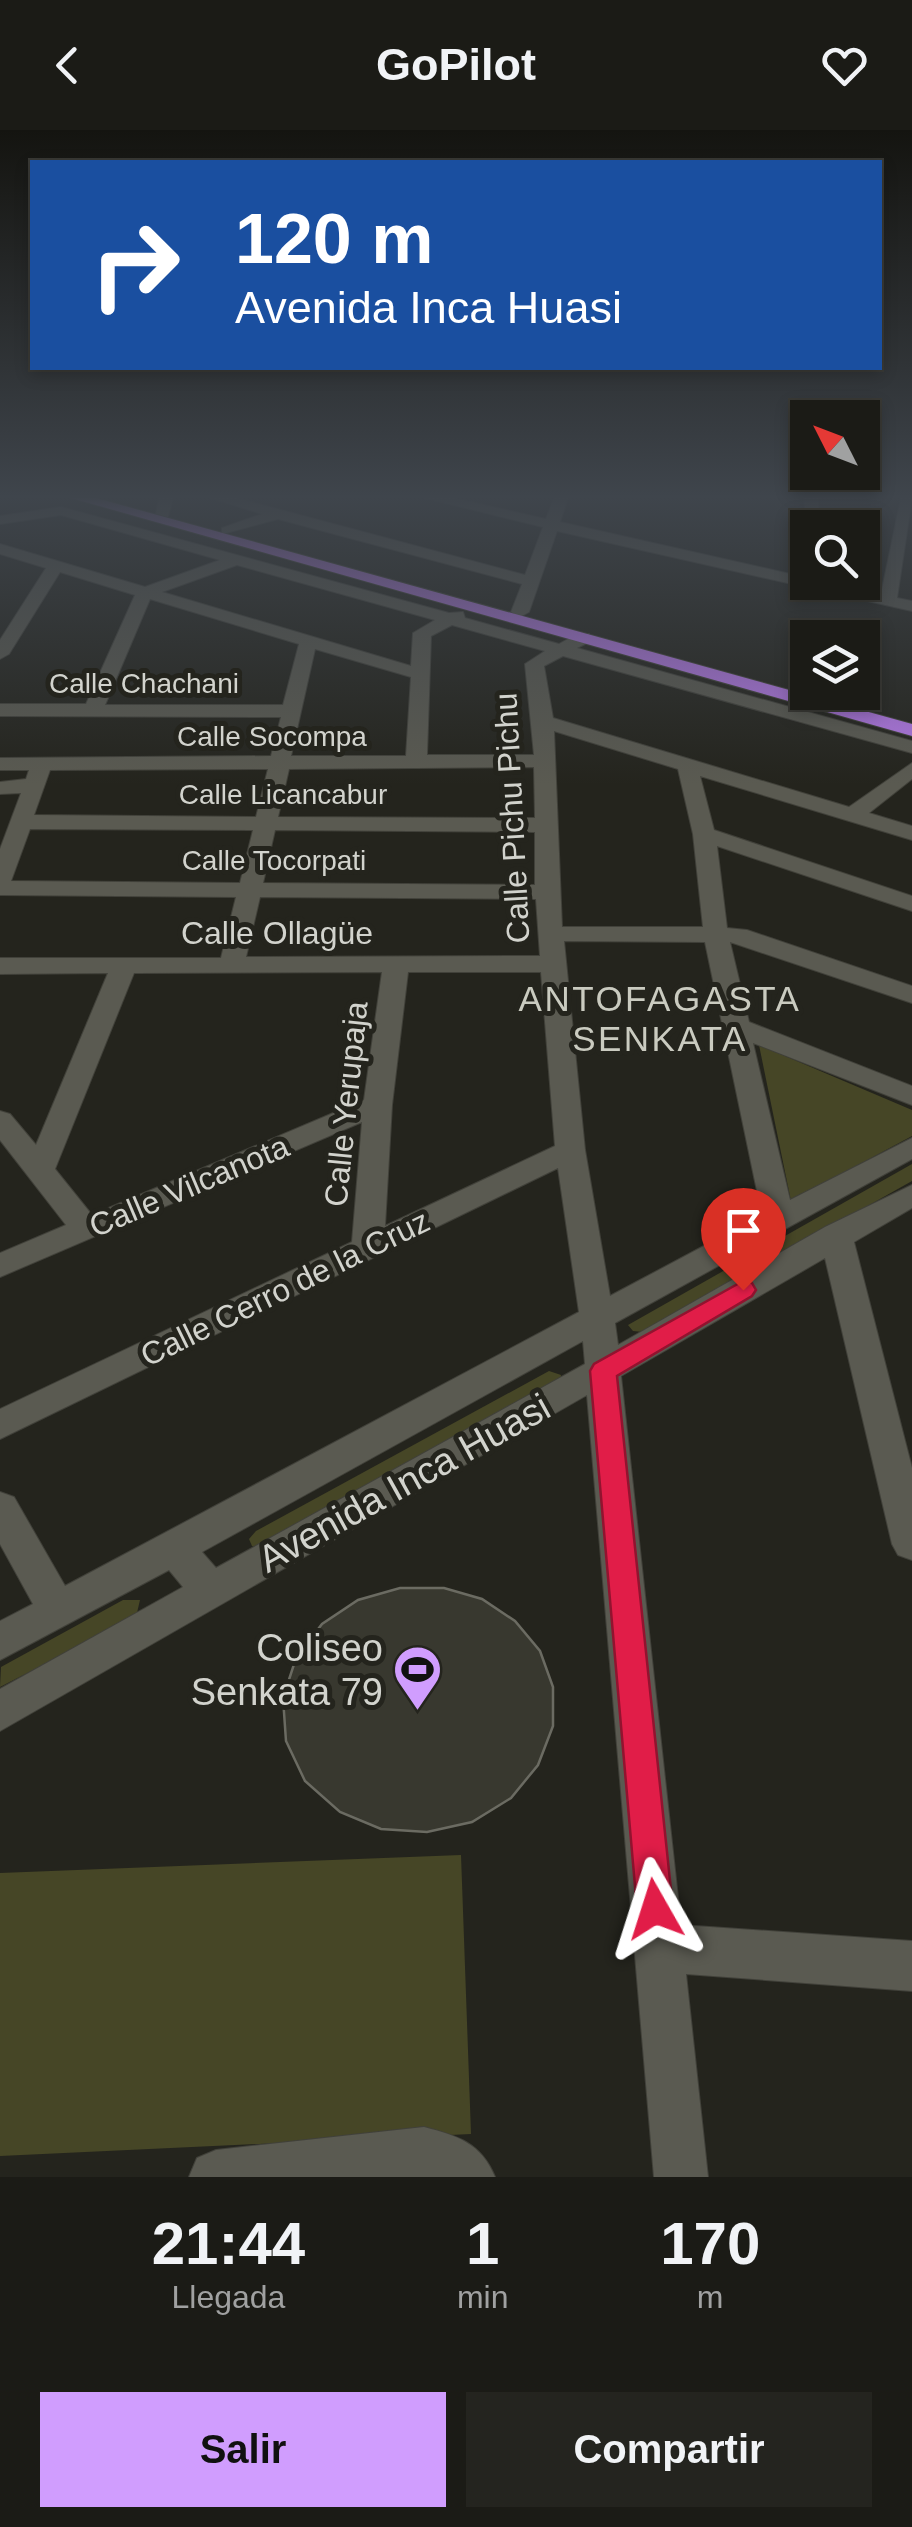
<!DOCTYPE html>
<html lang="es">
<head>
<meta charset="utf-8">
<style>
	:root { --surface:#1b1b16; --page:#24241f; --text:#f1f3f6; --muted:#a0a1a1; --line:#393935; --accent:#d09dfe }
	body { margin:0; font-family:Helvetica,sans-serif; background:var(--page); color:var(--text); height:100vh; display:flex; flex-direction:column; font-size:38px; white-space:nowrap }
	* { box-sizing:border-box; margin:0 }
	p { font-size:32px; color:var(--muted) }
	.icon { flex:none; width:55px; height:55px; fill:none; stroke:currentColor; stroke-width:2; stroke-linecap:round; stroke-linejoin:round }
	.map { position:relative; height:2047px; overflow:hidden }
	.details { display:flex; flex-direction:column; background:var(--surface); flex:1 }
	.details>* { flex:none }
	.top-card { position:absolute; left:30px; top:30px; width:852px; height:210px; border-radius:0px; box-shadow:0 5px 15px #0003,0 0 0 2px var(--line); background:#1a4fa0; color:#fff; overflow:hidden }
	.needle { width:65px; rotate:312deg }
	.fabs { position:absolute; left:790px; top:270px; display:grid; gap:20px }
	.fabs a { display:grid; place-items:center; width:90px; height:90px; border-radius:0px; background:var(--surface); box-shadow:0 5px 15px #0003,0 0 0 2px var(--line); font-size:50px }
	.pin { position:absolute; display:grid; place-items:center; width:85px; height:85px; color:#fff; margin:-102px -42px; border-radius:50% 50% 50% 0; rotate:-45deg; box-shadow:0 0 10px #0007 }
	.pin .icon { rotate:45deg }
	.me { position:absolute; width:110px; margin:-55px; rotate:354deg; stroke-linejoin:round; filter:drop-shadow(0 0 8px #0008) }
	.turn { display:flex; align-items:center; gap:35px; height:210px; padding:0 40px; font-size:45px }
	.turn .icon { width:130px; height:130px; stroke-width:2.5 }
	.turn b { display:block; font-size:70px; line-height:85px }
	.eta { display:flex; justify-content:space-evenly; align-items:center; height:170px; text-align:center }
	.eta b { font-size:60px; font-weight:800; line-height:70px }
	.primary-button { display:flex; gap:20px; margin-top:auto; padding:20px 40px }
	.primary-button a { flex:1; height:115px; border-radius:0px; background:var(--accent); color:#111; font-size:40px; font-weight:800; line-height:115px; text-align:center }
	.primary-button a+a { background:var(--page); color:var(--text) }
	header { display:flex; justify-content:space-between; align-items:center; height:130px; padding:0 40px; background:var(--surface); font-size:45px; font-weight:800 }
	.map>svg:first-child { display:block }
</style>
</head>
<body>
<header><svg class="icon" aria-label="back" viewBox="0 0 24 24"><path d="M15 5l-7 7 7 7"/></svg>GoPilot<svg class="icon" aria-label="heart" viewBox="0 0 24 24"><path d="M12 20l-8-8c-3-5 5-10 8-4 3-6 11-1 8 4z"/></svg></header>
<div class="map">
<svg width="912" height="2047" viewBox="0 0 912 2047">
	<rect width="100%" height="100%" fill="#24241d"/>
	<path fill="#464626" d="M759,915L912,980V1006L791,1071Z
		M912,1034V1051L643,1202L633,1201L628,1195Z
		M549,1241L561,1245L560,1253L259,1418L252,1416L249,1409L256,1401Z
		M123,1470H140L136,1487L0,1557L1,1537Z
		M461,1725L471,2004L0,2026V1743Z"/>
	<path fill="#38382f" stroke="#6b6b62" stroke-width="2.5" d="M400,1458H444L482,1469L515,1491L540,1521L553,1557V1596L538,1635L511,1668L472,1692L427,1702L381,1699L340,1682L305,1651L286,1611L283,1568L296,1528L322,1494L358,1470Z"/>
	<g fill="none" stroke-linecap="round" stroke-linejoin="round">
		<defs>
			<path id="minor" d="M159,368H173L168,387L156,384Z
				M211,368H236L525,445L543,397L425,368H453L546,389L554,368H568L560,392L808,448V452L881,464L901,368H912L897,468L912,471V481L557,401L529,482L520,487L511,482L522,454L278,389L222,404V398L262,384Z
				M804,368H818L820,398H808V401Z
				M61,377L449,483L463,482L465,488L559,514L577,504H589V512L577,518L912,611V623L563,526L544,536L553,588L849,677L912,633V649L869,683L912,696V710L700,646L714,700L912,766V781L717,716L727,798L747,800L912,856V873L730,812L749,892L912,956V975L753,913L790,1070L912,1008V1029L615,1193L618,1215L825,1097L912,1055V1078L854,1112L912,1338V1430L898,1425L892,1414L825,1128L621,1246L681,1795L912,1811V1861L686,1844L708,2047H654L587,1265L0,1601V1559L183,1457L169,1440L0,1530V1491L33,1474L0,1414V1362L14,1367L65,1456L579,1182L558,1038L0,1309V1279L352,1112L362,992L0,1147V1123L66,1095L0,1010V981L10,984L36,1015L108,843L0,844V828H221L236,767L0,765V719L21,663L0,664V652L26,649L29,640H0V628L271,626L281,587L0,586V574H86L135,465L60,442L9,524L0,529V510L46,438L0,424V414L145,457L220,430L61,385L0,394V386ZM237,435L435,490L413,503L411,536L162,462ZM150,469L299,514L283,575H105ZM452,495L545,521L525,534L534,625H427L431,506ZM315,519L411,547L406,626H291ZM554,601L678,639L693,704L703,797H562ZM534,637L535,688L278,687L289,639ZM268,639L256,687L34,685L50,640ZM30,699L253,700L240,753L11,751ZM275,700L535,702V755L263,753ZM260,767L536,769L540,826L246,827ZM564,811L705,812L762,1085L610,1166L585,1020ZM382,842L364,970L92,1085L55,1039L134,843ZM408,842H541L555,1016L385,1096L392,975ZM583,1211L585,1234L216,1438L202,1422Z
				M424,1997C458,2006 481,2013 495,2047H189L197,2028L216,2020Z"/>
			<path id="highway" d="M71,368H96L912,594V606Z"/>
		</defs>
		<use href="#minor" stroke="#41413a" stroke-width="2"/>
		<use href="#highway" stroke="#41413a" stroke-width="2"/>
		<use href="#minor" fill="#5a5a51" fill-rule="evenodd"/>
		<use href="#highway" fill="#b479e7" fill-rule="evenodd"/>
	</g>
	<linearGradient id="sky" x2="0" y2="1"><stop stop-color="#141410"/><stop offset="0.56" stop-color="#3f454c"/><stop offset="1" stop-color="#3f454c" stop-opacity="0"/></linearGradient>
	<rect width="912" height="655" fill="url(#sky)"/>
	<path fill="#e11d48" stroke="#92132f" stroke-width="2.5" d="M743,1151L752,1153L756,1160L752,1166L617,1246L673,1779L668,1792L655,1797L642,1792L637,1779L590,1241L594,1234Z"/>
	<defs>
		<symbol id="stadium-pin" viewBox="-11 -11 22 30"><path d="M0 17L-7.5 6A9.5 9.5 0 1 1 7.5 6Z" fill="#d09dfe" stroke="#24241d"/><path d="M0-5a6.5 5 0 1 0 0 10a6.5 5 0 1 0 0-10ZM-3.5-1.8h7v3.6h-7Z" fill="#111"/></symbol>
	</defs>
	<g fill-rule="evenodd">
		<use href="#stadium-pin" x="390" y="1512" width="55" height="75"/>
	</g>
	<g text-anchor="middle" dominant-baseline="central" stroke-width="10" stroke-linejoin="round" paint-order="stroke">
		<g font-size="28" fill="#d2d3cd" stroke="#24241d">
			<text x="144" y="553">Calle Chachani</text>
			<text x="272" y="606">Calle Socompa</text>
			<text x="283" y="664">Calle Licancabur</text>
			<text x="274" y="730">Calle Tocorpati</text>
		</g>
		<g font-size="32" fill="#d2d3cd" stroke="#24241d">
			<text transform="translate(512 688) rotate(-93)">Calle Pichu Pichu</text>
			<text x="277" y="803">Calle Ollagüe</text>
			<text transform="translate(346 974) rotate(-84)">Calle Yerupaja</text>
			<text transform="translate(189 1056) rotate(-23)">Calle Vilcanota</text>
			<text transform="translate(285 1158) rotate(-26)">Calle Cerro de la Cruz</text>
		</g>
		<g font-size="35" letter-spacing="2.5" fill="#cacbc0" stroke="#24241d">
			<text x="660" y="868">ANTOFAGASTA<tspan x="660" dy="40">SENKATA</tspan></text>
		</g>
		<g font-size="38" fill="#d2d3cd" stroke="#24241d">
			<text transform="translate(404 1353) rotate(-29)">Avenida Inca Huasi</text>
		</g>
		<g font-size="38" fill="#d2d3cd" stroke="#24241d" text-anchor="end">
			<text x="383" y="1518">Coliseo<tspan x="383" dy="44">Senkata 79</tspan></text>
		</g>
	</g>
</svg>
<div class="fabs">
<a><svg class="needle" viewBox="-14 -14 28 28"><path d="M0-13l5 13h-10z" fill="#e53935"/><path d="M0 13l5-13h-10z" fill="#a0a1a1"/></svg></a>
<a><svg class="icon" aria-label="search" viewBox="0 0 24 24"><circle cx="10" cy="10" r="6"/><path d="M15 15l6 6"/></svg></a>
<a><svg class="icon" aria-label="layers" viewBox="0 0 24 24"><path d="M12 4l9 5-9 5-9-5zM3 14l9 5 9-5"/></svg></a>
</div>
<div class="pin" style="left:743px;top:1160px;background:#d93025"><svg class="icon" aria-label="arrive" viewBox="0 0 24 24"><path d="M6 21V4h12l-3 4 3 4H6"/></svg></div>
<svg class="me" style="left:655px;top:1779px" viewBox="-20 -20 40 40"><path d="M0-17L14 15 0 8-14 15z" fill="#e11d48" stroke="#fff" stroke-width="4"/></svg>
<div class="top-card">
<div class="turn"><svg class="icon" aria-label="right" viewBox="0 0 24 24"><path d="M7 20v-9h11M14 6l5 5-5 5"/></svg><div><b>120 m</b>Avenida Inca Huasi</div></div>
</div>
</div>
<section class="details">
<div class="eta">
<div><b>21:44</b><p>Llegada</p></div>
<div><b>1</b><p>min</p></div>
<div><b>170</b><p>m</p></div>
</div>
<div class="primary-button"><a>Salir</a><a>Compartir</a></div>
</section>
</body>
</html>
